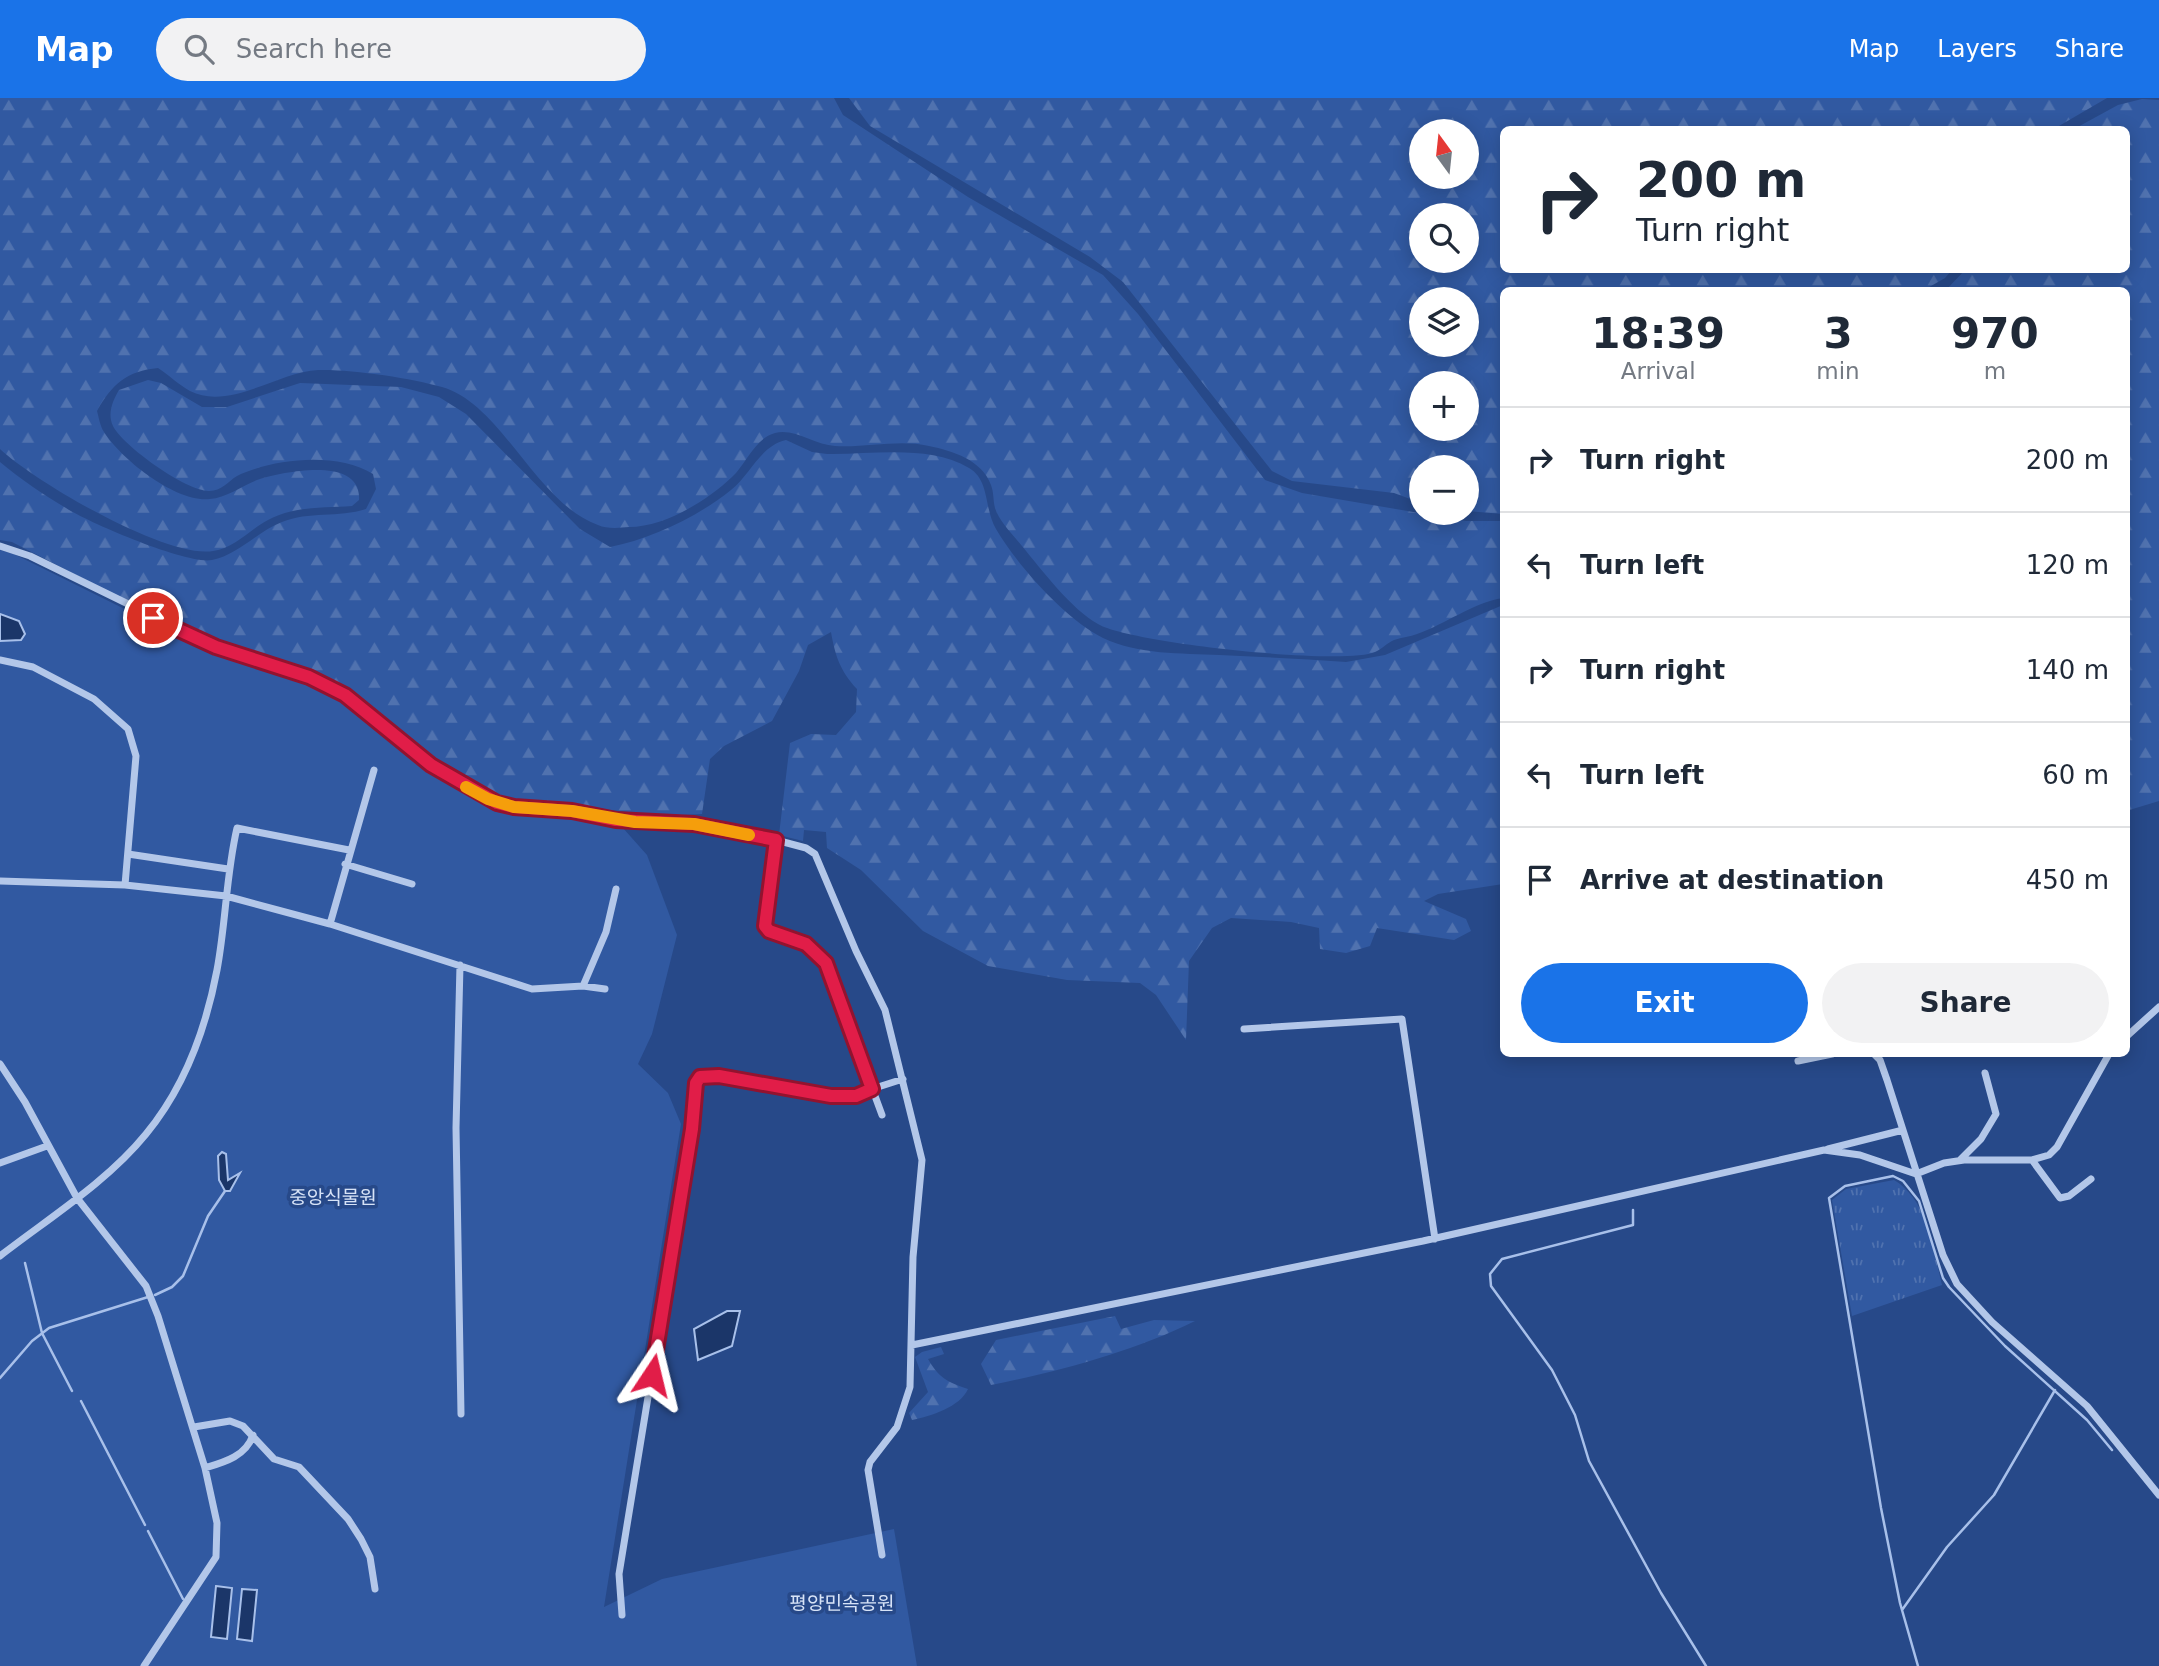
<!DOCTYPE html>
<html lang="en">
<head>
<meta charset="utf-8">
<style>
	:root { --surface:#fff; --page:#f2f2f3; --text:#1f2937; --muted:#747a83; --line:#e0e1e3; --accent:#1a73e8 }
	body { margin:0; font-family:"DejaVu Sans","Noto Sans KR",sans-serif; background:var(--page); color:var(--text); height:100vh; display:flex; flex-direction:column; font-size:26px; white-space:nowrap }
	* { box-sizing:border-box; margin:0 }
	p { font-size:23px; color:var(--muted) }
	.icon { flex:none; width:38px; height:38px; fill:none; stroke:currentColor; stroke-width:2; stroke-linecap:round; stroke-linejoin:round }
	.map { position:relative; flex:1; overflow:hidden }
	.side { position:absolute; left:1500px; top:189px; width:630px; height:770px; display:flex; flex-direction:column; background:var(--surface); border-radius:10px; box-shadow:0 4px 18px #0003 }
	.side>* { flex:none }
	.top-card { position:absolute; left:1500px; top:28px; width:630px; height:147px; border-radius:10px; box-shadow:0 4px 18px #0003; background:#fff; color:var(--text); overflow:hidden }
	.needle { width:46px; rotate:345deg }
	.tools { position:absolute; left:1409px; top:21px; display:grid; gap:14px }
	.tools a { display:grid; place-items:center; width:70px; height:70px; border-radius:50%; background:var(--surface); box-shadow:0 4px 18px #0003; font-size:35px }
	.pin { position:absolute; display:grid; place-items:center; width:60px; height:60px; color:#fff; margin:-30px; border:4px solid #fff; border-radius:50%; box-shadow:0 2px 7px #0007 }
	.me { position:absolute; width:77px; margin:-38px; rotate:10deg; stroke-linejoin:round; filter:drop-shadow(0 0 5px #0008) }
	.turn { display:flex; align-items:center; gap:24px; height:147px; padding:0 21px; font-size:32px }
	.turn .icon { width:91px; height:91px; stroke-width:2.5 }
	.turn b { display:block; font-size:49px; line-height:60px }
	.eta { display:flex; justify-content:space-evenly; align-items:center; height:119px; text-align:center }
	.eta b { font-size:42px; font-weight:800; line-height:49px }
	.cta { display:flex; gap:14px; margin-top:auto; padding:14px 21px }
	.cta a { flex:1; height:80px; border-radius:42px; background:var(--accent); color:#fff; font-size:28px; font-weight:800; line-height:80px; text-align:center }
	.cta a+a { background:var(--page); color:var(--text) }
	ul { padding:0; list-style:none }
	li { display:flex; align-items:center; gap:21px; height:105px; padding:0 21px; border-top:2px solid var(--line) }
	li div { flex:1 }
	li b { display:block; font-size:26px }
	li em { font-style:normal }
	header { display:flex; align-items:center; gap:42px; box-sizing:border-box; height:98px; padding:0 35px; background:var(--accent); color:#fff }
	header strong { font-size:33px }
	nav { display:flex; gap:38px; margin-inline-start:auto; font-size:24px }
	.search { width:490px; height:63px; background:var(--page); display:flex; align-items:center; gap:18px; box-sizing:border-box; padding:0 24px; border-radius:38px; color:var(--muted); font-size:26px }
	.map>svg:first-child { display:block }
</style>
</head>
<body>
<header>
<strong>Map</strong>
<div class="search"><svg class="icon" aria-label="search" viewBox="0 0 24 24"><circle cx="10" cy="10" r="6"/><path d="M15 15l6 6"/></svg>Search here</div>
<nav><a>Map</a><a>Layers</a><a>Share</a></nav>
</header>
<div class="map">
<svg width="2159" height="1568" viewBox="0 0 2159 1568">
	<defs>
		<pattern id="grass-tufts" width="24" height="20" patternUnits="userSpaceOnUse" patternTransform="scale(1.75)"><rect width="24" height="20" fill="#3159a1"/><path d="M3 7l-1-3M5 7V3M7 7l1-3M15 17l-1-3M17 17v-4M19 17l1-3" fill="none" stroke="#5072af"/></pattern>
		<pattern id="forest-firs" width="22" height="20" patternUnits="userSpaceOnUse" patternTransform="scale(1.75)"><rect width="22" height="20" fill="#3159a1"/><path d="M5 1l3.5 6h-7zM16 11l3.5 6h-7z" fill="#5072af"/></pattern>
	</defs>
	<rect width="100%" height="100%" fill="#274989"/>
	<path fill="url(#grass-tufts)" d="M1894,1082C1928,1102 1933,1151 1942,1187L1852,1218L1832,1102L1846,1091Z"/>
	<path fill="url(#forest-firs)" fill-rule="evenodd" d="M0,0H834L843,17L968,99L1103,177L1138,216L1265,382L1302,395L1466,423H1503V500C1472,505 1446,526 1417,536C1410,539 1402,539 1394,542C1387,545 1382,551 1375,554C1343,568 1129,545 1098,526C1072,512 1041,471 1022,448C1013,437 999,423 995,410C993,402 994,395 991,387C982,362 953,353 929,348C899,341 865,350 835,348C815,347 795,330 775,335C755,340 746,366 732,379C707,403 664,429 629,429C619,430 607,431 598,427C536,405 502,306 442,289C411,280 351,271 318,272C278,274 229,313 190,293C179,287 169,277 158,270C127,273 112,286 97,313C99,320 100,328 104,334C121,361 176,405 210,401C227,400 244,386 260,381C286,373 362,358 359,402L352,408C323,410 294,408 268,422C249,432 235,450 213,453C167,461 35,384 0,351Z
		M849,0H2107L2052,32H1503V172H1952L1945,180L1924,192H1503V416L1467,413L1466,369H1421V405L1394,395L1292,383L1272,373L1123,184L1090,159L870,28ZM1466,33V79H1421V33ZM1466,117V163H1421V117ZM1466,201V247H1421V201ZM1466,285V331H1421V285Z
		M2142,1L2159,2V703L2126,713V192H1946L1965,172H2126V32L2074,31L2118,7Z
		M148,282L161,285L202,309H227L300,285L401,289L439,299L466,316L580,431L610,449C651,441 699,418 731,392C751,376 760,348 786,342L812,354L827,356C872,357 928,346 969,370C990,382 984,411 996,431C1017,467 1065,521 1103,540C1139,557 1180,555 1219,557C1261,559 1304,561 1346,564L1385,557L1503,507V786L1438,796L1424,803L1466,821L1471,833L1454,842L1377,830L1370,848L1346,855L1320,851L1319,830L1291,824L1231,820L1212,830L1189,863L1186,942L1156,897L1140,885L1067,882L988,868L923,833L861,772L827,750L826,734L804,732L803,743L779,737L790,645L811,636L836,637L856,614L857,591C840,573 835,557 831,534L808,547L799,573L772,623L724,648L710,661L702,716L665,718L510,701L482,693L437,665L370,611L329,584L162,521L12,444L0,442V364C20,381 44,397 66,410C89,425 188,467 212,462C238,457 258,433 282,424C309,413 339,420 366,411L376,391L373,376C337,354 275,360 237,378C227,384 222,393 209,393C186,393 123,348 113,328C107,316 113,302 119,292Z
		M1115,1218L1121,1231L1154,1222L1195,1223C1132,1254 1060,1273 991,1287L981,1266L996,1242Z
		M941,1249L944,1256L928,1261C939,1280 947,1284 968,1291C960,1309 931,1318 912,1322L909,1315L928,1294L915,1259L922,1254Z"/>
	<path fill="#3159a1" d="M0,452L14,456L197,547L330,593L358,611L429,670L494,707L611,724L623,730L647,757L677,837L652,936L638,966L668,995L681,1026L604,1509L662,1481L894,1431L917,1568H0Z"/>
	<path fill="#1b3669" stroke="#a8c0ea" stroke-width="2" d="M0,516L19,523L25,536L21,542L0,543Z
		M222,1054L226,1056L228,1082L240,1075L230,1093H225L219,1082L218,1058Z
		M727,1213H740L732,1248L698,1262L694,1231Z
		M216,1488L232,1490L227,1541L211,1539Z
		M242,1491L257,1492L252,1543L237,1541Z"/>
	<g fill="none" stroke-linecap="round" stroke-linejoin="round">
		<path stroke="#a8c0ea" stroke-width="2.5" d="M1633,1112V1127L1502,1161L1490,1176L1491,1188L1552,1272L1575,1317L1589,1363L1661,1495L1706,1568
			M25,1165L42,1235L72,1293
			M155,1197L172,1189L183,1178L208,1118L225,1093
			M0,1280L32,1243L49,1230L148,1199
			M81,1303L145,1427
			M148,1433L183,1501
			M1902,1512L1947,1449L1994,1397L2055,1292
			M1918,1568L1900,1505L1881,1410L1829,1100L1845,1088L1893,1078L1903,1083L1919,1103L1943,1180L1949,1189L2005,1248L2087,1322L2112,1352"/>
		<path stroke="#b3c7e9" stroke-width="7" d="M0,448L30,458L216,549L329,588L362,609L447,678L497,704L616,722L694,726L776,742L806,750L815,756L856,853L885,912L922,1062L913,1159L910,1289L897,1329L870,1364L868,1372L882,1457
			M0,562L33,569L94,601L128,631L136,658L125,787
			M776,742L765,828L769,833L805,846L826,865L882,1017
			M128,756L228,771
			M345,766L412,786
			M0,783L125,787L226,798L330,826L532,891L583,888L605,891
			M330,826L374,672
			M460,867L456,1030L461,1316
			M583,888L606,834L616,791
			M1244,931L1402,921L1435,1141
			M2126,939L2159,909
			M1874,956L1880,962L1887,982L1943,1157L1957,1186L1992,1224L2087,1308L2159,1397
			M1798,963L1832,956
			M0,966L25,1004L77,1100L146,1188L158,1218L205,1370L217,1425L216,1459L144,1568
			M1828,1051L1903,1032
			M1960,1062L1981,1041L1996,1016L1985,975
			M2032,1062L2060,1100L2069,1098L2091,1081
			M0,1065L47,1048
			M0,1158C49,1120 107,1084 146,1036C184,990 206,930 217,872C226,824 226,777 237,730L349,752
			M912,1247L1423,1143L1824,1052L1860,1057L1916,1076L1944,1065L1964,1062H2032L2049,1057L2057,1049L2109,956
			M194,1329L230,1323L243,1328L274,1361L299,1369L348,1421L361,1441L370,1459L375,1491
			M205,1370C225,1364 246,1358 253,1337
			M622,1517L619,1476L692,1031L696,985L700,979L719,978L847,999L903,981"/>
	</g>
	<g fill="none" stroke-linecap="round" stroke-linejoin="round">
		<defs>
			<path id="route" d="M153,520L216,549L309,579L345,597L431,667L497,705L514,709L572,713L616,722L694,726L776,742L765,828L769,833L806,846L826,865L872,991L856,998H831L719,978L700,979L696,985L692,1031L652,1277"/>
		</defs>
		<use href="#route" stroke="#92132f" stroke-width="18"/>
		<use href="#route" stroke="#e11d48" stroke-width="12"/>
		<path stroke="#f59e0b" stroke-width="12" d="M466,689L488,701L514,709L572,713L635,724L694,726L749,737"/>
	</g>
	<g text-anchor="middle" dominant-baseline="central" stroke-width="7" stroke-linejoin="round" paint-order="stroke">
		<g font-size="19" fill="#d7e3f7" stroke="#274989">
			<text x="333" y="1099">중앙식물원</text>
			<text x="842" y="1505">평양민속공원</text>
		</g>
	</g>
</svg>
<div class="tools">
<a><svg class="needle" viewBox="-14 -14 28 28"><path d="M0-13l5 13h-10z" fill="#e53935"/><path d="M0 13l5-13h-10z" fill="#747a83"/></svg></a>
<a><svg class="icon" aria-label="search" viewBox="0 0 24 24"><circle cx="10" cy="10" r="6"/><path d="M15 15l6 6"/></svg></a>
<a><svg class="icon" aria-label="layers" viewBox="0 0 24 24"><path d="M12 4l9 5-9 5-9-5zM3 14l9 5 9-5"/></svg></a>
<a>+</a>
<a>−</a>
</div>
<div class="pin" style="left:153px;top:520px;background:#d93025"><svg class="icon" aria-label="arrive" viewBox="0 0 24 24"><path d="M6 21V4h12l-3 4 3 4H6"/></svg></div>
<svg class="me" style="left:652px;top:1277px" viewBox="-20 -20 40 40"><path d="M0-17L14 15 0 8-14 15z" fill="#e11d48" stroke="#fff" stroke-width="4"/></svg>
<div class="top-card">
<div class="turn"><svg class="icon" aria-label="right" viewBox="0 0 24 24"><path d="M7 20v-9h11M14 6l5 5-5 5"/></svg><div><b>200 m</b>Turn right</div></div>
</div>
<section class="side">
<div class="eta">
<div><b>18:39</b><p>Arrival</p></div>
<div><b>3</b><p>min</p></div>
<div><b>970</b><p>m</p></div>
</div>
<ul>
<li><svg class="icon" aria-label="right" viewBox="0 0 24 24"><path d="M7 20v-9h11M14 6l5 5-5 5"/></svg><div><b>Turn right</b></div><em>200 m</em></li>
<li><svg class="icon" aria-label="left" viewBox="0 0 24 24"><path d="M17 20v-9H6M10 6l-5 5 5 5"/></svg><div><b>Turn left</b></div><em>120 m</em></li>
<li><svg class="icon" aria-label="right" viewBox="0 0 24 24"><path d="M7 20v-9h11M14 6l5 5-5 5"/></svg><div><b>Turn right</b></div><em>140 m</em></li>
<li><svg class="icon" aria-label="left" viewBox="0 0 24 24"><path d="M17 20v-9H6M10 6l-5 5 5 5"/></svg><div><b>Turn left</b></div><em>60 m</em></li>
<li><svg class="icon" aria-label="arrive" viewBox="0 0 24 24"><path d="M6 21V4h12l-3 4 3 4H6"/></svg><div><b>Arrive at destination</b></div><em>450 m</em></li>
</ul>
<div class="cta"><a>Exit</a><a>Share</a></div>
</section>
</div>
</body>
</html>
